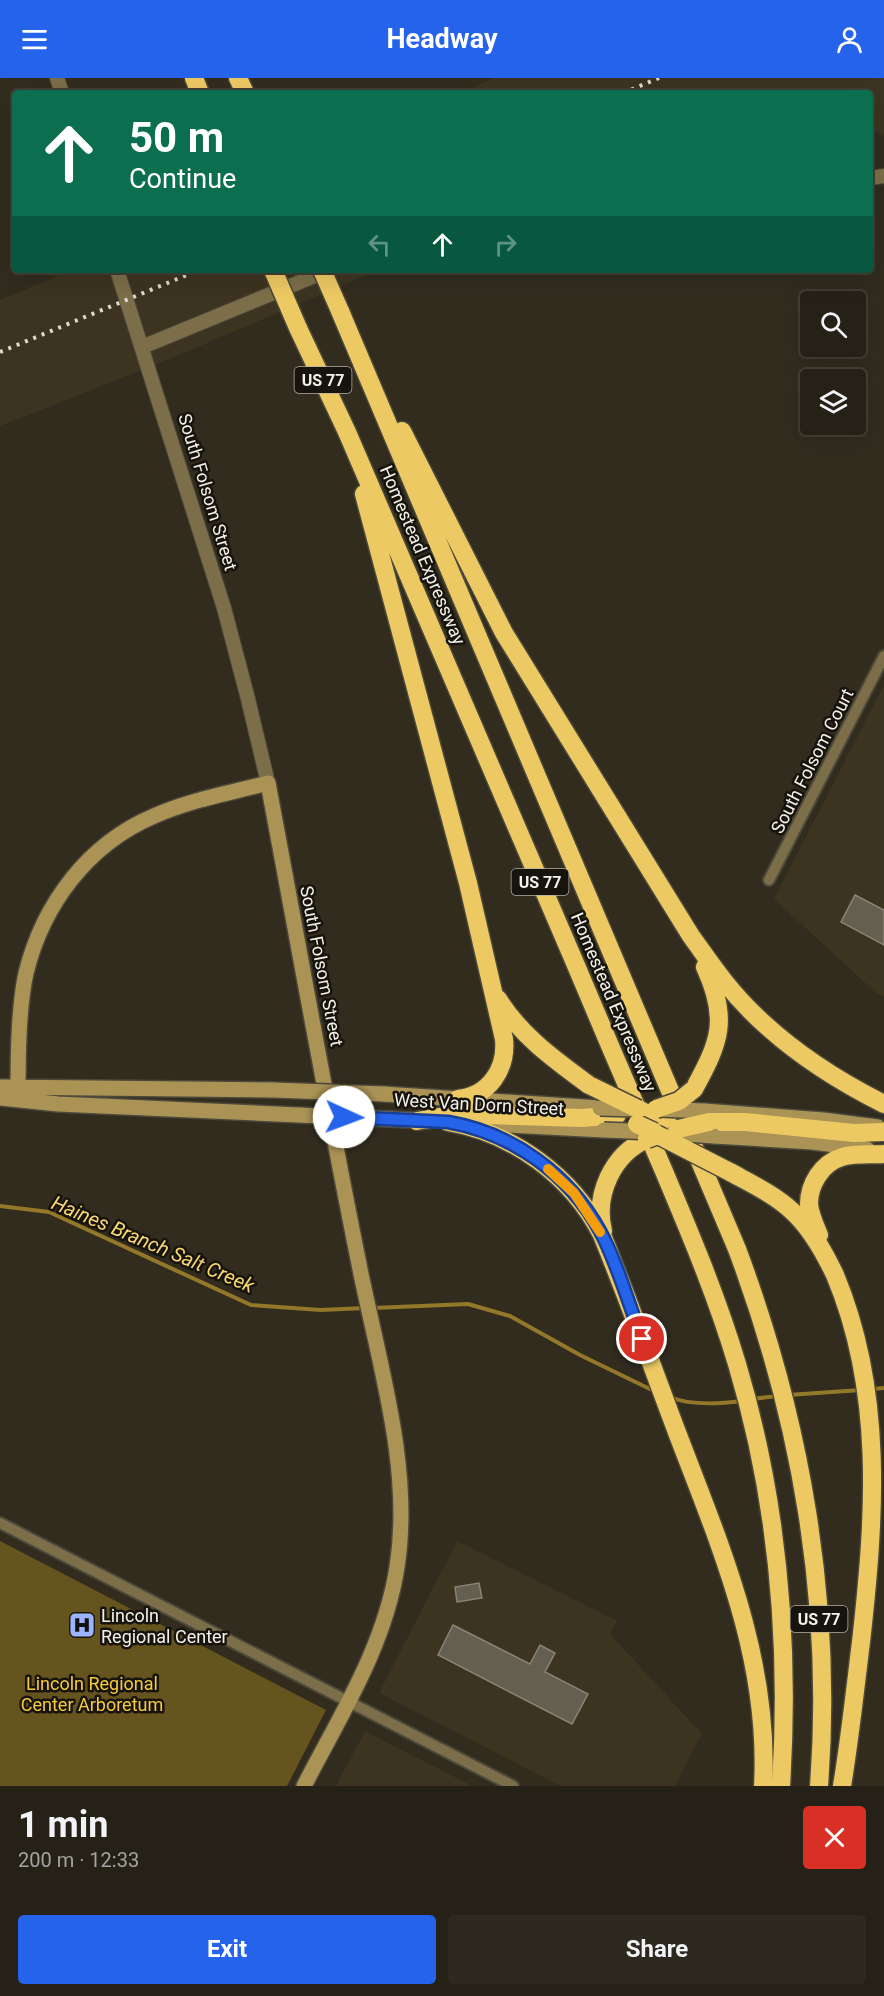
<!DOCTYPE html>
<html lang="en">
<head>
<meta charset="utf-8">
<style>
	:root { --surface:#252116; --page:#2d291f; --text:#f1f3f6; --muted:#a3a3a1; --line:#423e35; --accent:#2563eb }
	body { margin:0; font-family:Roboto,sans-serif; background:var(--page); color:var(--text); height:100vh; display:flex; flex-direction:column; font-size:22px; white-space:nowrap }
	* { box-sizing:border-box; margin:0 }
	p { font-size:20px; color:var(--muted) }
	.icon { flex:none; width:33px; height:33px; fill:none; stroke:currentColor; stroke-width:2; stroke-linecap:round; stroke-linejoin:round }
	.map { position:relative; height:1708px; overflow:hidden }
	.sheet { display:flex; flex-direction:column; background:var(--surface); flex:1 }
	.sheet>* { flex:none }
	.banner { position:absolute; left:12px; top:12px; width:861px; height:183px; border-radius:6px; box-shadow:0 6px 24px #0002,0 0 0 2px var(--line); background:#0b6e4f; color:#fff; overflow:hidden }
	.controls { position:absolute; left:800px; top:213px; display:grid; gap:12px }
	.controls a { display:grid; place-items:center; width:66px; height:66px; border-radius:6px; background:var(--surface); box-shadow:0 6px 24px #0002,0 0 0 2px var(--line); font-size:30px }
	.pin { position:absolute; display:grid; place-items:center; width:51px; height:51px; color:#fff; margin:-26px; border:3px solid #fff; border-radius:50%; box-shadow:0 2px 6px #0007 }
	.me { position:absolute; width:66px; margin:-33px; rotate:92deg; stroke-linejoin:round; filter:drop-shadow(0 0 4px #0008) }
	.turn { display:flex; align-items:center; gap:21px; height:126px; padding:0 18px; font-size:27px }
	.turn .icon { width:78px; height:78px; stroke-width:2.5 }
	.turn b { display:block; font-size:42px; line-height:51px }
	.lanes { display:flex; align-items:center; height:57px; padding:0 18px; background:#0003; justify-content:center; gap:30px; direction:ltr }
	.lanes .off { opacity:.35 }
	.round { display:grid; place-items:center; flex:none; width:63px; height:63px; border-radius:6px; background:var(--page) }
	.headline { display:flex; align-items:center; justify-content:space-between; height:102px; padding:0 18px }
	h1 { font-size:36px; font-weight:700; line-height:45px }
	.action { display:flex; gap:12px; margin-top:auto; padding:12px 18px }
	.action a { flex:1; height:69px; border-radius:6px; background:var(--accent); color:#fff; font-size:24px; font-weight:700; line-height:69px; text-align:center }
	.action a+a { background:var(--page); color:var(--text) }
	header { display:flex; justify-content:space-between; align-items:center; height:78px; padding:0 18px; background:var(--accent); color:#fff; font-size:27px; font-weight:700 }
	.map>svg:first-child { display:block }
</style>
</head>
<body>
<header><svg class="icon" aria-label="menu" viewBox="0 0 24 24"><path d="M4 6h16M4 12h16M4 18h16"/></svg>Headway<svg class="icon" aria-label="person" viewBox="0 0 24 24"><circle cx="12" cy="8" r="4"/><path d="M4 21q1-7 8-7t8 7"/></svg></header>
<div class="map">
<svg width="884" height="1708" viewBox="0 0 884 1708">
	<rect width="100%" height="100%" fill="#312c1e"/>
	<path fill="#3c3420" d="M495,0H884V58L870,51V15H459Z
		M72,192H379L162,284L0,348V222Z
		M884,607V919L875,914L774,821Z
		M457,1463L617,1543L610,1556L702,1656L675,1708H561L379,1615Z
		M365,1653L472,1708H336Z"/>
	<path fill="#66541f" d="M0,1463L326,1632L287,1708H0Z"/>
	<g fill="none" stroke-linecap="round" stroke-linejoin="round">
		<path stroke="#937829" stroke-width="4" d="M0,1128L49,1134L251,1227L321,1232L365,1230
			M373,1230L468,1226L510,1238L580,1277L654,1313
			M872,1311L884,1310
			M788,1317L861,1312
			M670,1319C691,1328 719,1326 742,1323
			M752,1321L778,1318"/>
	</g>
	<path fill="#645f50" stroke="#8a8475" stroke-width="1.5" d="M855,817L884,832V867L841,844Z
		M479,1505L482,1520L457,1524L455,1509Z
		M453,1547L530,1586L540,1567L555,1575L545,1594L588,1616L572,1646L438,1577Z"/>
	<g fill="none" stroke-linecap="round" stroke-linejoin="round">
		<defs>
			<path id="minor" d="M769,802L884,578
				M0,1445L513,1708"/>
			<path id="tertiary" d="M57,0L62,15
				M870,100L884,98
				M117,192L224,530L247,617L268,705
				M142,269L329,192"/>
			<path id="secondary" d="M0,1009L273,1012
				M384,1016L600,1030
				M0,1020L58,1026L276,1036
				M18,1022C18,984 18,931 26,895C43,826 88,766 154,738C190,722 230,715 268,705C298,864 326,1023 358,1181C377,1280 413,1388 397,1489C385,1568 340,1638 304,1708
				M704,1033L823,1042L878,1049
				M389,1041L428,1043
				M469,1045L604,1052
				M714,1058L812,1064L867,1071"/>
			<path id="motorway" d="M194,0L200,15
				M238,0L245,15
				M340,233L737,1171C801,1342 833,1525 819,1708
				M298,250L347,354C423,531 499,708 575,885C604,954 633,1022 663,1091C690,1155 717,1219 737,1286C778,1423 790,1566 781,1708
				M402,353L504,555L691,858C702,873 712,888 724,903C766,956 824,996 884,1026
				M364,416L468,805L504,961C507,991 489,1018 458,1021
				M498,921C520,957 555,982 589,1007
				M694,1011C720,964 729,941 705,889
				M638,1031L688,1056
				M417,1043L456,1036L582,1040L617,1037
				M448,1044C513,1055 572,1098 602,1157C629,1223 653,1291 678,1357C722,1472 770,1583 763,1708
				M709,1044H745L854,1055L884,1054
				M730,1094C750,1105 775,1117 792,1133C811,1150 824,1174 835,1197C884,1314 875,1439 861,1564C855,1612 850,1660 842,1708
				M603,1153C594,1116 613,1076 647,1061
				M819,1157C815,1147 810,1137 809,1126C809,1106 822,1085 842,1079C855,1075 871,1077 884,1076"/>
		</defs>
		<use href="#minor" stroke="#4c483a" stroke-width="14"/>
		<use href="#tertiary" stroke="#4c483a" stroke-width="16"/>
		<use href="#secondary" stroke="#4c483a" stroke-width="18"/>
		<use href="#motorway" stroke="#4c483a" stroke-width="21"/>
		<use href="#minor" stroke="#7c6e48" stroke-width="10"/>
		<use href="#tertiary" stroke="#7c6e48" stroke-width="14"/>
		<use href="#secondary" stroke="#aa9355" stroke-width="15"/>
		<use href="#motorway" stroke="#edc964" stroke-width="18"/>
		<path stroke="#ddd9d0" stroke-width="4" stroke-dasharray="3 6" stroke-linecap="butt" d="M623,15L659,0
			M0,274L199,192"/>
		<defs>
			<path id="secondary-bridge" d="M273,1012L384,1016
				M600,1030L635,1031
				M659,1031L704,1033
				M276,1036L389,1041
				M604,1052L652,1054
				M673,1055L714,1058"/>
			<path id="motorway-bridge" d="M273,192L298,250
				M322,192L340,233
				M589,1007L638,1031
				M656,1031L679,1023L694,1011
				M637,1046L654,1054
				M678,1051L709,1044
				M647,1061L658,1057L730,1094"/>
		</defs>
		<use href="#secondary-bridge" stroke="#4c483a" stroke-width="18" stroke-linecap="butt"/>
		<use href="#motorway-bridge" stroke="#4c483a" stroke-width="21" stroke-linecap="butt"/>
		<use href="#secondary-bridge" stroke="#aa9355" stroke-width="15"/>
		<use href="#motorway-bridge" stroke="#edc964" stroke-width="18"/>
	</g>
	<g fill="none" stroke-linecap="round" stroke-linejoin="round">
		<defs>
			<path id="route" d="M344,1039L448,1044C512,1055 569,1096 600,1153C617,1184 629,1227 642,1261"/>
		</defs>
		<use href="#route" stroke="#184099" stroke-width="15"/>
		<use href="#route" stroke="#2563eb" stroke-width="10"/>
		<path stroke="#f59e0b" stroke-width="10" d="M548,1091L574,1115L600,1154"/>
	</g>
	<defs>
		<symbol id="hospital-square" viewBox="-11 -11 22 22"><rect x="-9" y="-9" width="18" height="18" rx="4" fill="#9cb4fd" stroke="#17140e"/><path d="M-5-5h3v3.5h4V-5h3V5h-3V1.5h-4V5h-3Z" fill="#111"/></symbol>
	</defs>
	<g fill-rule="evenodd">
		<use href="#hospital-square" x="67" y="1532" width="30" height="30"/>
	</g>
	<g text-anchor="middle" dominant-baseline="central" stroke-width="5" stroke-linejoin="round" paint-order="stroke">
		<g fill="#17140e" stroke="#b2afa7" stroke-width="1.5">
			<rect x="294.5" y="289" width="57" height="26" rx="4.5"/>
			<rect x="511.5" y="791" width="57" height="26" rx="4.5"/>
			<rect x="790.5" y="1528" width="57" height="26" rx="4.5"/>
		</g>
		<g font-size="16" font-weight="bold" fill="#f4f1e8">
			<text x="323" y="302">US 77</text>
			<text x="540" y="804">US 77</text>
			<text x="819" y="1541">US 77</text>
		</g>
		<g font-size="18" fill="#f4f1e8" stroke="#17140e">
			<text transform="translate(208 414) rotate(73)">South Folsom Street</text>
			<text transform="translate(423 477) rotate(67)">Homestead Expressway</text>
			<text transform="translate(812 683) rotate(-63)">South Folsom Court</text>
			<text transform="translate(322 888) rotate(79)">South Folsom Street</text>
			<text transform="translate(614 924) rotate(67)">Homestead Expressway</text>
			<text transform="translate(479 1026) rotate(3)">West Van Dorn Street</text>
		</g>
		<g font-size="18" fill="#f4f1e8" stroke="#17140e" text-anchor="start">
			<text x="101" y="1537">Lincoln<tspan x="101" dy="21">Regional Center</tspan></text>
		</g>
		<g font-size="18" fill="#f8cb3e" stroke="#17140e">
			<text x="92" y="1605">Lincoln Regional<tspan x="92" dy="21">Center Arboretum</tspan></text>
		</g>
		<g font-size="20" font-style="italic" fill="#fbd773" stroke="#17140e">
			<text transform="translate(153 1166) rotate(23)">Haines Branch Salt Creek</text>
		</g>
	</g>
</svg>
<div class="controls">
<a><svg class="icon" aria-label="search" viewBox="0 0 24 24"><circle cx="10" cy="10" r="6"/><path d="M15 15l6 6"/></svg></a>
<a><svg class="icon" aria-label="layers" viewBox="0 0 24 24"><path d="M12 4l9 5-9 5-9-5zM3 14l9 5 9-5"/></svg></a>
</div>
<div class="pin" style="left:642px;top:1261px;background:#d93025"><svg class="icon" aria-label="arrive" viewBox="0 0 24 24"><path d="M6 21V4h12l-3 4 3 4H6"/></svg></div>
<svg class="me" style="left:344px;top:1039px" viewBox="-20 -20 40 40"><circle r="19" fill="#fff"/><path d="M0-13L10 11 0 6-10 11z" fill="#2563eb"/></svg>
<div class="banner">
<div class="turn"><svg class="icon" aria-label="ahead" viewBox="0 0 24 24"><path d="M12 20V5M6 11l6-6 6 6"/></svg><div><b>50 m</b>Continue</div></div>
<div class="lanes"><svg class="icon off" aria-label="left" viewBox="0 0 24 24"><path d="M17 20v-9H6M10 6l-5 5 5 5"/></svg><svg class="icon" aria-label="ahead" viewBox="0 0 24 24"><path d="M12 20V5M6 11l6-6 6 6"/></svg><svg class="icon off" aria-label="right" viewBox="0 0 24 24"><path d="M7 20v-9h11M14 6l5 5-5 5"/></svg></div>
</div>
</div>
<section class="sheet">
<div class="headline"><div><h1>1 min</h1><p>200 m · 12:33</p></div><a class="round" style="background:#d93025;color:#fff"><svg class="icon" aria-label="close" viewBox="0 0 24 24"><path d="M6 6l12 12M18 6L6 18"/></svg></a></div>
<div class="action"><a>Exit</a><a>Share</a></div>
</section>
</body>
</html>
